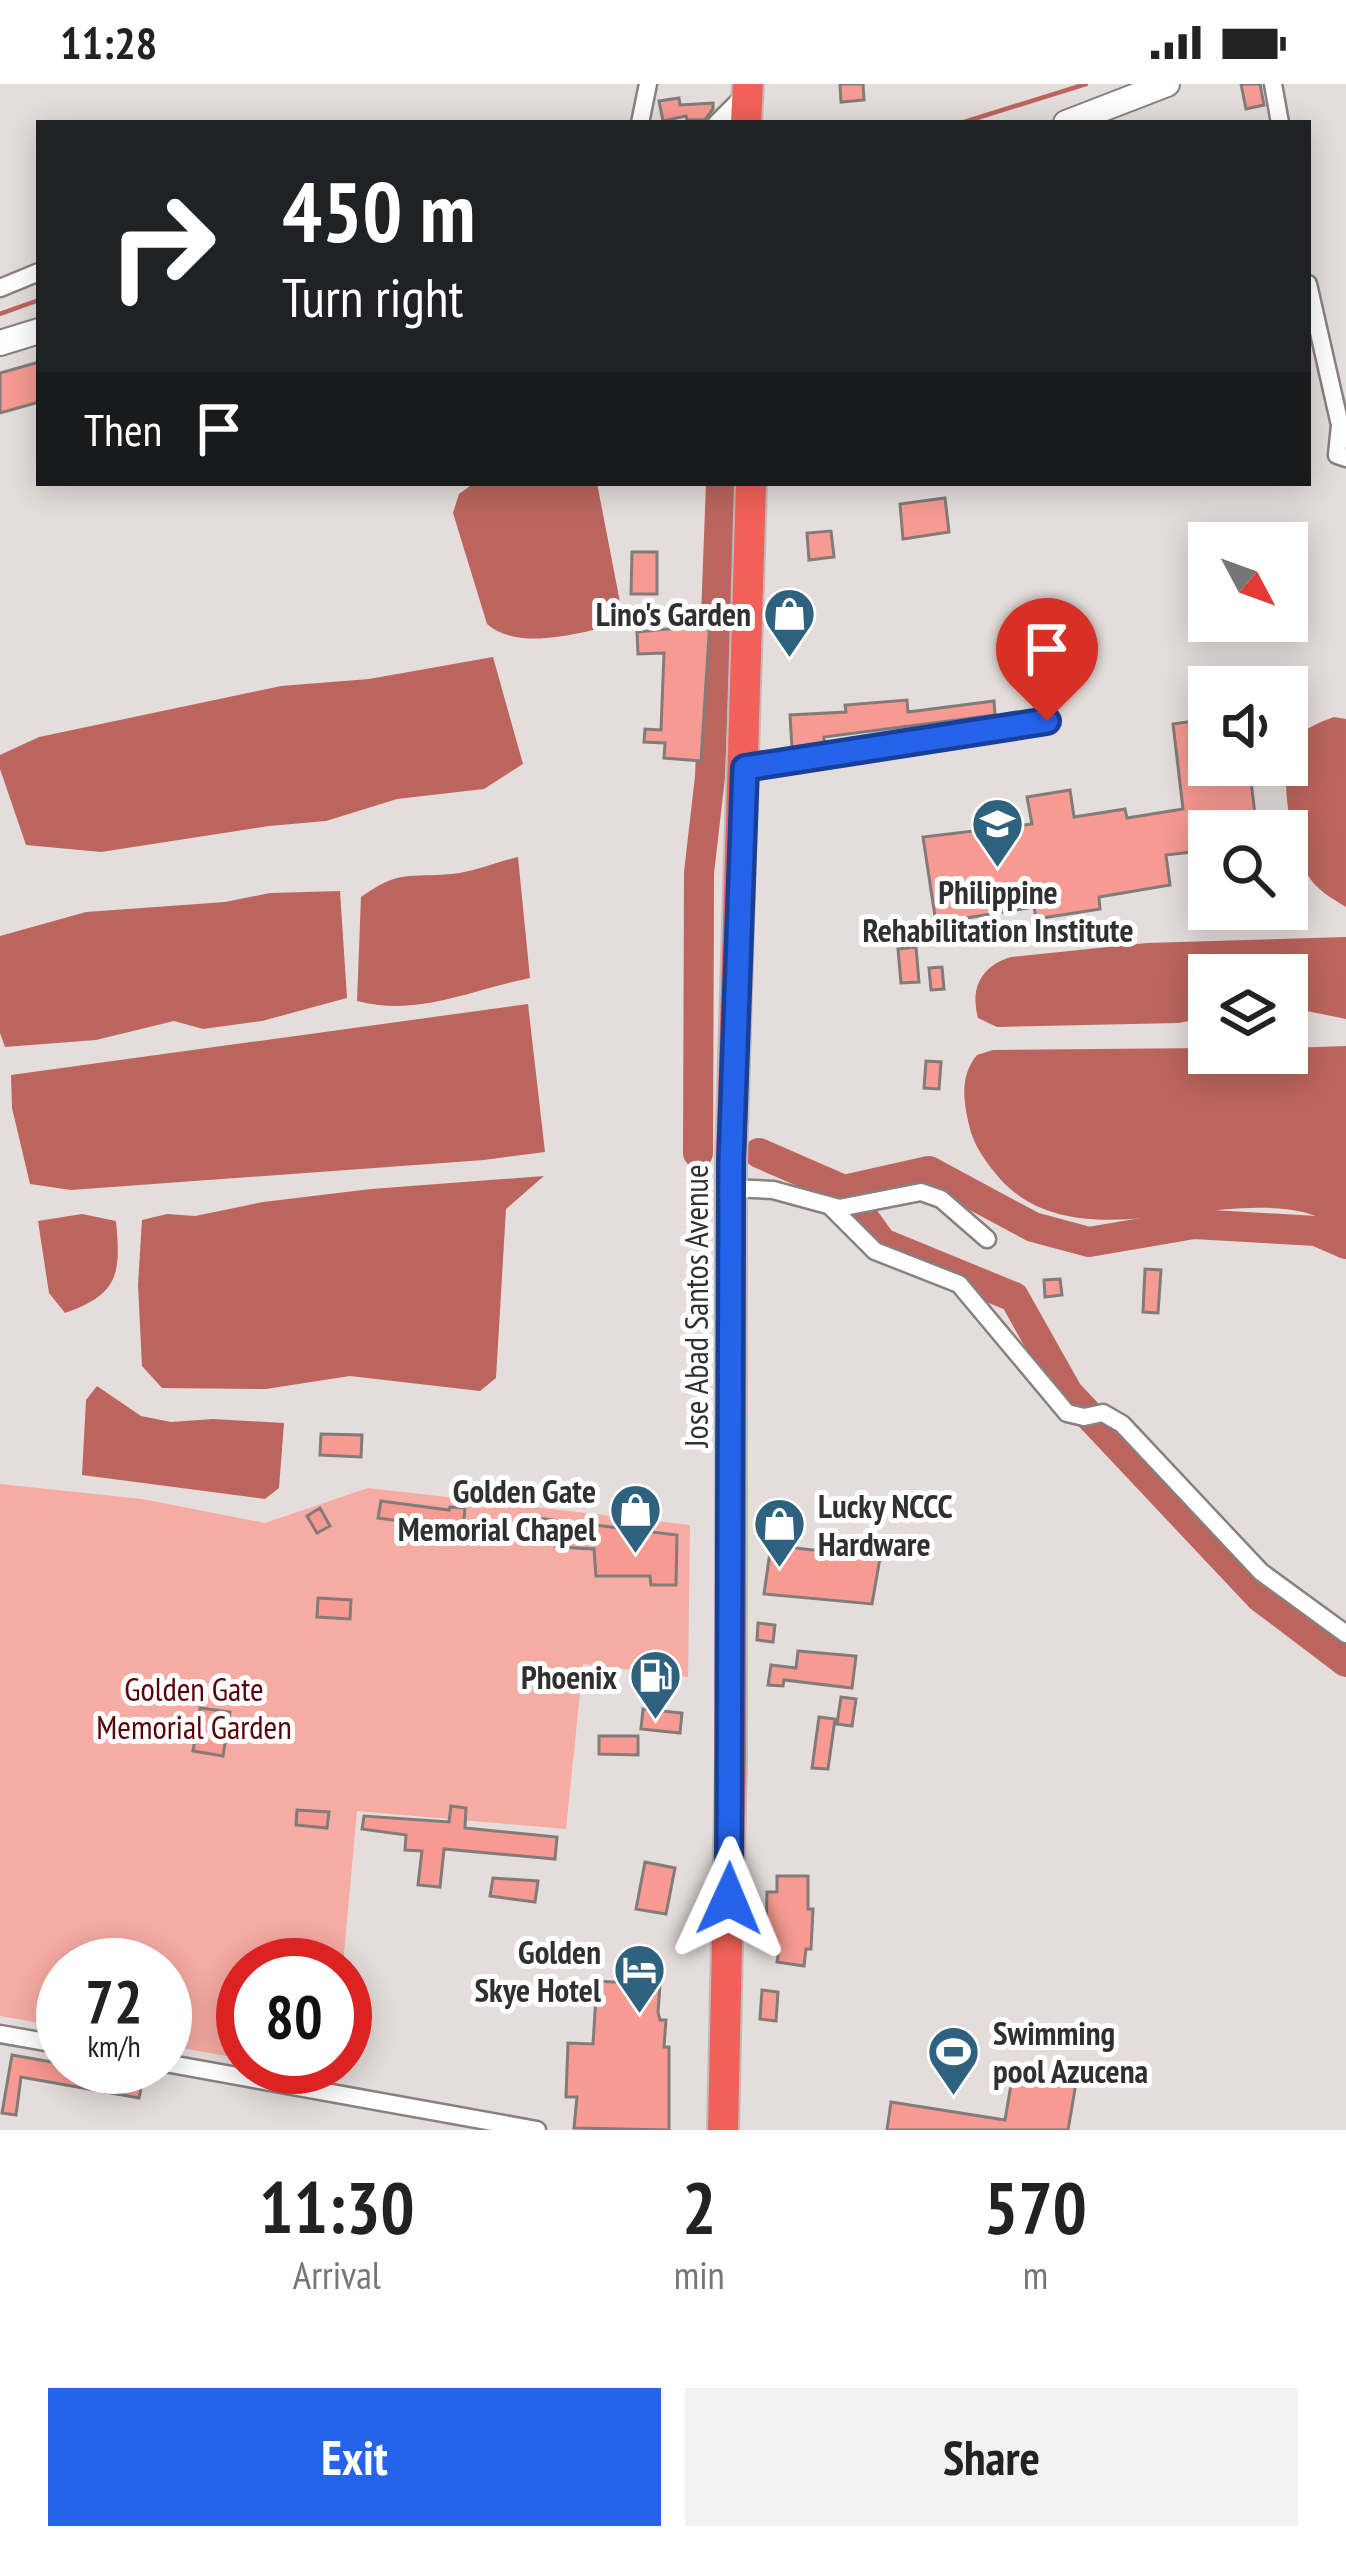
<!DOCTYPE html>
<html lang="en">
<head>
<meta charset="utf-8">
<style>
	:root { --surface:#fff; --page:#f2f2f2; --text:#222; --muted:#767676; --accent:#2563eb }
	body { margin:0; font-family:"PT Sans Narrow",sans-serif; background:var(--page); color:var(--text); height:100vh; display:flex; flex-direction:column; font-size:45px; white-space:nowrap }
	* { box-sizing:border-box; margin:0 }
	p { font-size:39px; color:var(--muted) }
	.icon { flex:none; width:66px; height:66px; fill:none; stroke:currentColor; stroke-width:2; stroke-linecap:round; stroke-linejoin:round }
	.map { position:relative; height:2046px; overflow:hidden }
	.drawer { display:flex; flex-direction:column; background:var(--surface); flex:1 }
	.drawer>* { flex:none }
	.banner { position:absolute; left:36px; top:36px; width:1275px; height:366px; border-radius:0px; box-shadow:0 6px 30px #0003; background:#202124; color:#fff; overflow:hidden }
	.needle { width:78px; rotate:131deg }
	.tools { position:absolute; left:1188px; top:438px; display:grid; gap:24px }
	.tools a { display:grid; place-items:center; width:120px; height:120px; border-radius:0px; background:var(--surface); box-shadow:0 6px 30px #0003; font-size:60px }
	.speed { position:absolute; left:36px; top:1854px; display:flex; gap:24px; font-size:60px; font-weight:700; text-align:center }
	.speed>* { display:grid; place-content:center; width:156px; height:156px; border-radius:50%; background:var(--surface); box-shadow:0 6px 30px #0003; line-height:1 }
	.speed small { font-size:30px; font-weight:400 }
	.speed .limit { border:18px solid #d22; background:#fff; color:#111 }
	.pin { position:absolute; display:grid; place-items:center; width:102px; height:102px; color:#fff; margin:-123px -51px; border-radius:50% 50% 50% 0; rotate:-45deg; box-shadow:0 0 12px #0007 }
	.pin .icon { rotate:45deg }
	.me { position:absolute; width:132px; margin:-66px; rotate:1deg; stroke-linejoin:round; filter:drop-shadow(0 0 9px #0008) }
	.turn { display:flex; align-items:center; gap:42px; height:252px; padding:0 48px; font-size:54px }
	.turn .icon { width:156px; height:156px; stroke-width:2.5 }
	.turn b { display:block; font-size:84px; line-height:102px }
	.then { display:flex; align-items:center; height:114px; padding:0 48px; background:#0003; gap:24px; font-size:45px }
	.eta { display:flex; justify-content:space-evenly; align-items:center; height:204px; text-align:center }
	.eta b { font-size:72px; font-weight:800; line-height:84px }
	.primary-button { display:flex; gap:24px; margin-top:auto; padding:24px 48px }
	.primary-button a { flex:1; height:138px; border-radius:0px; background:var(--accent); color:#fff; font-size:48px; font-weight:800; line-height:138px; text-align:center }
	.primary-button a+a { background:var(--page); color:var(--text) }
	.status { display:flex; justify-content:space-between; align-items:center; height:84px; padding:0 60px; background:var(--surface); direction:ltr }
	.status svg { height:33px; fill:currentColor }
	.map>svg:first-child { display:block }
</style>
</head>
<body>
<div class="status"><b>11:28</b><svg viewBox="0 0 49 12"><path d="M0 12V9h3v3zM5 12V6h3v6zM10 12V3h3v9zM15 12V0h3v12zM26 1h20v11H26zM47 4h2v5h-2z"/></svg></div>
<div class="map">
<svg width="1346" height="2046" viewBox="0 0 1346 2046">
	<rect width="100%" height="100%" fill="#e5dddc"/>
	<path fill="#f6aba3" d="M0,1400L142,1415L265,1439L368,1404L690,1441L688,1593L583,1580L566,1745L357,1727L343,1881H243V1975L165,1961V1881H63V1943L0,1932Z"/>
	<path fill="#bc655e" d="M474,399H597L624,539C585,547 520,569 487,540L453,429L459,410Z
		M493,573L523,680L484,705L397,715L326,737L269,742L101,768L26,761L0,685V671L39,653L281,602L369,595Z
		M1334,633L1346,635V823C1333,815 1317,806 1309,793C1292,766 1275,683 1295,657C1306,643 1318,639 1334,633Z
		M518,773L530,894C471,906 418,933 357,917L361,813C400,785 409,794 452,790C474,788 497,778 518,773Z
		M340,807L347,914L262,937L203,945L174,937L96,956L5,963L0,949V852L86,828L225,818L270,809Z
		M1346,853V935L1287,923V891H1209V933L1179,939L997,943L978,934C970,904 981,882 1011,873L1147,859Z
		M528,920L545,1068L484,1076L71,1106L30,1100L12,1024L11,991Z
		M1346,962V1145C1332,1139 1318,1132 1303,1128C1207,1107 1076,1176 1001,1096C987,1080 973,1061 969,1041C963,1016 960,991 977,971L993,966L1209,964V969H1287V964Z
		M544,1092L506,1125L496,1294L480,1307L350,1292L266,1305L162,1304L142,1282L138,1201L142,1136L167,1130L195,1132L263,1118L371,1105Z
		M82,1130L116,1137C121,1190 119,1210 65,1229L49,1209L38,1137Z
		M97,1302L141,1332L171,1338L213,1335L284,1339L279,1404L265,1415L82,1391L86,1316Z"/>
	<g fill="none" stroke-linecap="round" stroke-linejoin="round">
		<path stroke="#bc655e" stroke-width="4.5" d="M961,39L1086,0
			M0,230L39,216"/>
		<path stroke="#bc655e" stroke-width="30" d="M698,1069L699,789L710,693L721,399
			M759,1069L844,1106L882,1159L1014,1213L1068,1309L1260,1513L1346,1578
			M844,1106L929,1087L1033,1143L1089,1158L1194,1140L1316,1147L1346,1160"/>
	</g>
	<path fill="#f79a91" stroke="#827b7a" stroke-width="3" d="M840,0H863L864,16L841,18Z
		M1241,0H1260L1264,21L1246,25Z
		M679,14L680,21L713,19V25L705,36H687L686,32L663,37L659,17Z
		M39,278V318L0,329V289Z
		M945,414L949,448L903,455L900,420Z
		M831,447L834,473L809,476L807,449Z
		M632,468H657V510H631Z
		M689,535L710,536L701,677L664,674L665,659L644,658L645,645L661,646L664,569L638,570L637,548L689,543Z
		M907,616L908,628L994,617L995,631L824,653V659L792,664L790,631L846,628L845,621Z
		M1209,635V681H1249L1257,747H1209V766L1166,771L1170,801L1099,813L1100,825L1036,835L1034,823L936,839L923,753L1032,740L1027,713L1070,706L1074,733L1125,725L1127,734L1183,725L1173,640Z
		M916,863L919,898L901,899L898,865Z
		M942,883L944,905L931,906L929,884Z
		M926,977L941,978L939,1005L924,1004Z
		M1145,1185L1161,1186L1158,1229L1143,1228Z
		M1060,1195L1062,1211L1045,1213L1044,1196Z
		M321,1350L362,1351L361,1373L320,1371Z
		M381,1417L449,1426L450,1423L465,1424L463,1446L378,1434Z
		M320,1424L330,1442L317,1449L307,1432Z
		M520,1432L677,1451L676,1501H651L650,1492H596L594,1465L556,1463L557,1454L518,1450Z
		M771,1461L880,1474L872,1520L764,1510Z
		M318,1514L351,1516L350,1535L317,1533Z
		M758,1539L775,1541L773,1558L757,1556Z
		M798,1567L856,1572L852,1604L784,1596L783,1602L768,1601L771,1581L796,1584Z
		M841,1613L856,1615L852,1642L837,1640Z
		M200,1624L230,1628L223,1672L193,1667Z
		M643,1625L682,1629L680,1649L641,1645Z
		M819,1633L835,1635L828,1685L812,1684Z
		M599,1652H638V1671L599,1670Z
		M451,1722L466,1724L465,1744L557,1753L555,1775L444,1765L440,1803L418,1801L422,1767L405,1766L406,1751L362,1745L364,1732L449,1738Z
		M297,1726L329,1728L327,1744L296,1741Z
		M645,1778L675,1784L666,1830L636,1825Z
		M777,1792H808V1825H813L811,1865H806L804,1882L777,1878L779,1865L762,1864V1850H766L767,1808H777Z
		M493,1794L538,1797L535,1818L490,1812Z
		M597,1897L660,1901L658,1928L660,1936H666L664,1963H669V2046L574,2044L577,2013H566L568,1959L593,1960Z
		M762,1906L778,1908L776,1937L760,1935Z
		M12,1971L143,1994L139,2014L21,1993L16,2031L2,2029Z
		M1013,1989L1076,1999L1068,2046H887L891,2018L1005,2036Z"/>
	<g fill="none" stroke-linecap="round" stroke-linejoin="round">
		<defs>
			<path id="street" d="M1273,0L1280,39
				M640,39L648,0
				M717,39L746,10
				M1308,200L1340,341L1337,371L1346,374
				M0,204L39,188
				M745,684L1047,636
				M731,1104L773,1106L839,1124L921,1108L941,1115L987,1155
				M830,1122L875,1167L959,1200L1067,1329L1084,1333L1103,1329L1122,1340L1261,1488L1346,1550
				M0,1950L63,1961
				M165,1979L537,2046"/>
			<path id="secondary" d="M1066,39L1167,0
				M0,259L39,247"/>
			<path id="highway" d="M746,39L748,0
				M723,2046L731,1675V1078L751,399"/>
		</defs>
		<use href="#street" stroke="#888180" stroke-width="21"/>
		<use href="#secondary" stroke="#888180" stroke-width="28"/>
		<use href="#highway" stroke="#bdbcbc" stroke-width="34"/>
		<use href="#street" stroke="#fff" stroke-width="16"/>
		<use href="#secondary" stroke="#fff" stroke-width="24"/>
		<use href="#highway" stroke="#f16159" stroke-width="30"/>
	</g>
	<g fill="none" stroke-linecap="round" stroke-linejoin="round">
		<defs>
			<path id="route" d="M729,1815L731,1078L745,684L1047,637"/>
		</defs>
		<use href="#route" stroke="#184099" stroke-width="30"/>
		<use href="#route" stroke="#2563eb" stroke-width="21"/>
	</g>
	<defs>
		<symbol id="shop-pin" viewBox="-11 -11 22 30"><path d="M0 17L-7.5 6A9.5 9.5 0 1 1 7.5 6Z" fill="#2f627f" stroke="#fff"/><path d="M-5-2.5h2.3a2.7 3.5 0 0 1 5.4 0H5L5.5 6h-11ZM-1.5-2.5h3a1.5 2.3 0 0 0-3 0Z" fill="#fff"/></symbol>
		<symbol id="university-pin" viewBox="-11 -11 22 30"><path d="M0 17L-7.5 6A9.5 9.5 0 1 1 7.5 6Z" fill="#2f627f" stroke="#fff"/><path d="M0-5L7-2L0 1L-7-2ZM-4 1L0 2.5L4 1V4Q0 6-4 4Z" fill="#fff"/></symbol>
		<symbol id="fuel-pin" viewBox="-11 -11 22 30"><path d="M0 17L-7.5 6A9.5 9.5 0 1 1 7.5 6Z" fill="#2f627f" stroke="#fff"/><path d="M-5.5-6h7V0h2V4h1.3V-2.5L3-4.5l.8-.8L6-3V5H2.5V1h-1V6h-7ZM-4.2-4.7v3.2H.2V-4.7Z" fill="#fff"/></symbol>
		<symbol id="hotel-pin" viewBox="-11 -11 22 30"><path d="M0 17L-7.5 6A9.5 9.5 0 1 1 7.5 6Z" fill="#2f627f" stroke="#fff"/><path d="M-6-4.5h1.5V1H6V5H4.5V3h-9V5H-6ZM-4 0a1.8 1.8 0 1 1 3.6 0ZM.5 0V-2.5h3Q6-2.5 6 0Z" fill="#fff"/></symbol>
		<symbol id="stadium-pin" viewBox="-11 -11 22 30"><path d="M0 17L-7.5 6A9.5 9.5 0 1 1 7.5 6Z" fill="#2f627f" stroke="#fff"/><path d="M0-5a6.5 5 0 1 0 0 10a6.5 5 0 1 0 0-10ZM-3.5-1.8h7v3.6h-7Z" fill="#fff"/></symbol>
	</defs>
	<g fill-rule="evenodd">
		<use href="#shop-pin" x="760" y="500" width="59" height="81"/>
		<use href="#university-pin" x="968" y="710" width="59" height="81"/>
		<use href="#shop-pin" x="606" y="1396" width="59" height="81"/>
		<use href="#shop-pin" x="750" y="1410" width="59" height="81"/>
		<use href="#fuel-pin" x="626" y="1562" width="59" height="81"/>
		<use href="#hotel-pin" x="610" y="1856" width="59" height="81"/>
		<use href="#stadium-pin" x="924" y="1938" width="59" height="81"/>
	</g>
	<g text-anchor="middle" dominant-baseline="central" stroke-width="10" stroke-linejoin="round" paint-order="stroke">
		<g font-size="33" font-weight="bold" fill="#322f2f" stroke="#fff" text-anchor="end">
			<text x="751" y="529">Lino's Garden</text>
			<text x="998" y="807" text-anchor="middle">Philippine<tspan x="998" dy="38">Rehabilitation Institute</tspan></text>
			<text x="596" y="1406">Golden Gate<tspan x="596" dy="38">Memorial Chapel</tspan></text>
			<text x="818" y="1421" text-anchor="start">Lucky NCCC<tspan x="818" dy="38">Hardware</tspan></text>
			<text x="617" y="1592">Phoenix</text>
			<text x="601" y="1867">Golden<tspan x="601" dy="38">Skye Hotel</tspan></text>
			<text x="993" y="1948" text-anchor="start">Swimming<tspan x="993" dy="38">pool Azucena</tspan></text>
		</g>
		<g font-size="33" fill="#322f2f" stroke="#fff">
			<text transform="translate(695 1222) rotate(-90)">Jose Abad Santos Avenue</text>
		</g>
		<g font-size="33" fill="#580408" stroke="#fff">
			<text x="194" y="1604">Golden Gate<tspan x="194" dy="38">Memorial Garden</tspan></text>
		</g>
	</g>
</svg>
<div class="tools">
<a><svg class="needle" viewBox="-14 -14 28 28"><path d="M0-13l5 13h-10z" fill="#e53935"/><path d="M0 13l5-13h-10z" fill="#767676"/></svg></a>
<a><svg class="icon" aria-label="sound" viewBox="0 0 24 24"><path d="M4 9h4l5-4v14l-5-4H4zM17 9q2 3 0 6"/></svg></a>
<a><svg class="icon" aria-label="search" viewBox="0 0 24 24"><circle cx="10" cy="10" r="6"/><path d="M15 15l6 6"/></svg></a>
<a><svg class="icon" aria-label="layers" viewBox="0 0 24 24"><path d="M12 4l9 5-9 5-9-5zM3 14l9 5 9-5"/></svg></a>
</div>
<div class="speed"><div>72<small>km/h</small></div><div class="limit">80</div></div>
<div class="pin" style="left:1047px;top:637px;background:#d93025"><svg class="icon" aria-label="arrive" viewBox="0 0 24 24"><path d="M6 21V4h12l-3 4 3 4H6"/></svg></div>
<svg class="me" style="left:729px;top:1815px" viewBox="-20 -20 40 40"><path d="M0-17L14 15 0 8-14 15z" fill="#2563eb" stroke="#fff" stroke-width="4"/></svg>
<div class="banner">
<div class="turn"><svg class="icon" aria-label="right" viewBox="0 0 24 24"><path d="M7 20v-9h11M14 6l5 5-5 5"/></svg><div><b>450 m</b>Turn right</div></div>
<div class="then">Then<svg class="icon" aria-label="arrive" viewBox="0 0 24 24"><path d="M6 21V4h12l-3 4 3 4H6"/></svg></div>
</div>
</div>
<section class="drawer">
<div class="eta">
<div><b>11:30</b><p>Arrival</p></div>
<div><b>2</b><p>min</p></div>
<div><b>570</b><p>m</p></div>
</div>
<div class="primary-button"><a>Exit</a><a>Share</a></div>
</section>
</body>
</html>
